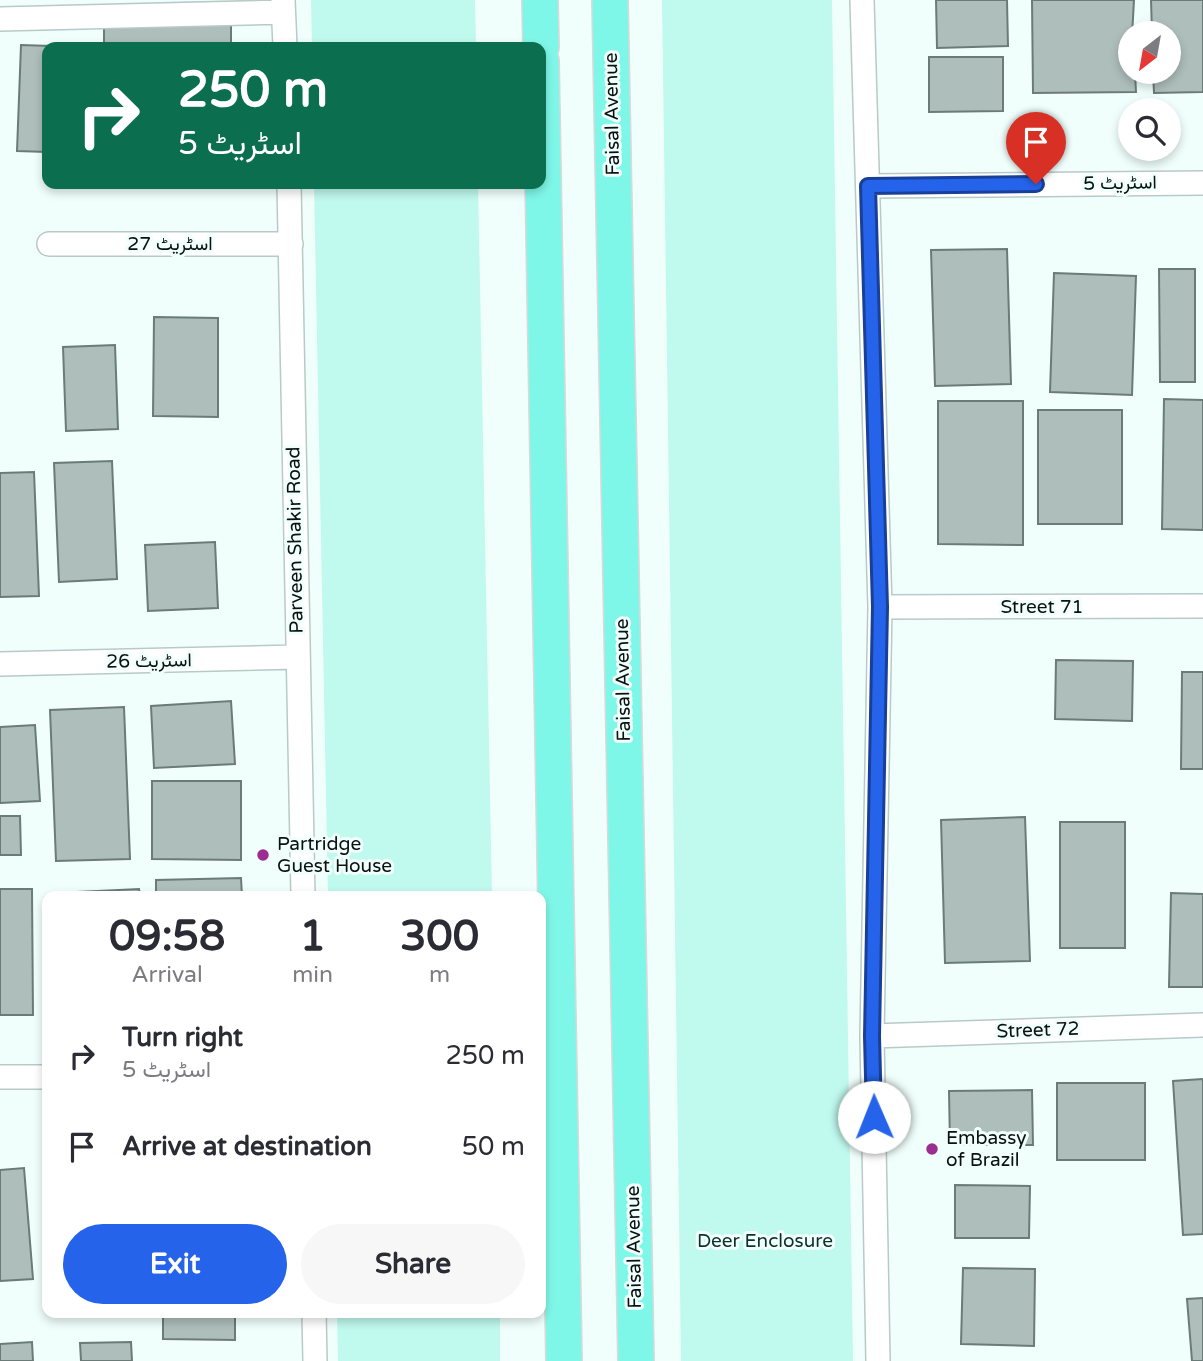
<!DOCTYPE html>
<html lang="en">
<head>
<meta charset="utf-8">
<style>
	:root { --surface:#fff; --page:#f7f7f7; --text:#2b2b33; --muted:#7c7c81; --accent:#2563eb }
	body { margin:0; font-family:"Varela Round",Vazirmatn,sans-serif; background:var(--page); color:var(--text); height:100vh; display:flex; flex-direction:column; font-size:26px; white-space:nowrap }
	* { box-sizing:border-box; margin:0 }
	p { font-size:23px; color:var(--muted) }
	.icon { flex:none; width:38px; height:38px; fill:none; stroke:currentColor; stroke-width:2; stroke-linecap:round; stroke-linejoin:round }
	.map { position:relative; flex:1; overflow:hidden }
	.details { position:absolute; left:42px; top:891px; width:504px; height:427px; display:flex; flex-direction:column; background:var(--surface); border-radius:14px; box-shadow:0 4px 10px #0003 }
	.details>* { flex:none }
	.hud { position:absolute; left:42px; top:42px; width:504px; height:147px; border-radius:14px; box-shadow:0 4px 10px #0003; background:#0b6e4f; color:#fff; overflow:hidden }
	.needle { width:46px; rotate:211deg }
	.fabs { position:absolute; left:1118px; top:21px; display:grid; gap:14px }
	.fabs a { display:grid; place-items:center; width:63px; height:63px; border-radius:50%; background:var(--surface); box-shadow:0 4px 10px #0003; font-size:35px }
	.pin { position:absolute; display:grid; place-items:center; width:60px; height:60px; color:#fff; margin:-72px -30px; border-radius:50% 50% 50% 0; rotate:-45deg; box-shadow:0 0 7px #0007 }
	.pin .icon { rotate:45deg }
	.me { position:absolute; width:77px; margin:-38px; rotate:359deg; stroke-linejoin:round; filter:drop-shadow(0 0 5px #0008) }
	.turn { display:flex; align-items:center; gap:24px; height:147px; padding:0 21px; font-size:32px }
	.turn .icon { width:91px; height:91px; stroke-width:2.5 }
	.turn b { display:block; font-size:49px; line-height:60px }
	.eta { display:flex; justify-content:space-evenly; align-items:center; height:119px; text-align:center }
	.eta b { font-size:42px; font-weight:700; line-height:49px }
	.primary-button { display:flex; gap:14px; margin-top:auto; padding:14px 21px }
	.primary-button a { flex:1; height:80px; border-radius:42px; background:var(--accent); color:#fff; font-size:28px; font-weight:700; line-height:80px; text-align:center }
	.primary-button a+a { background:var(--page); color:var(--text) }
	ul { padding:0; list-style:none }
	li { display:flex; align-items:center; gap:21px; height:91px; padding:0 21px }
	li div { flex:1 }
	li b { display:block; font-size:26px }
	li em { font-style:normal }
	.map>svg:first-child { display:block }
</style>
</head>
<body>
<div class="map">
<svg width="1203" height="1361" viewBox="0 0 1203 1361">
	<rect width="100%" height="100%" fill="#f0fffc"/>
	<path fill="#c0f9ee" d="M311,0H475L476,47H312Z
		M662,0H832L853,1361H681Z
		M314,184H478L492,896H328Z
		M337,1313H500V1361H338Z"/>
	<path fill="#adbebb" stroke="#6b7b78" stroke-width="2" d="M936,0H1007L1008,46L937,48Z
		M1032,0H1134L1130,72H1135L1136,92L1033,93Z
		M1151,0H1203V92L1154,93L1153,72H1169V33H1152Z
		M231,22V47H104V25Z
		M21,45L82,47H47V152L17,151Z
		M929,57H1003V111L929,112Z
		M1007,249L1011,384L935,386L931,250Z
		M1159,269H1195V382H1160Z
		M1054,273L1136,276L1132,395L1050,392Z
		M154,317L218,318V417L153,416Z
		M115,345L118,429L66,431L63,347Z
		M1164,399L1203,400V530L1162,529Z
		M938,401H1023V545L938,544Z
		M1038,410H1122V524H1038Z
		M112,461L117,579L59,582L54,463Z
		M34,472L39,596L0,597V473Z
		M215,542L218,608L148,611L145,545Z
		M1056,660L1133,661L1132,721L1055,719Z
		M1182,672H1203V769H1181Z
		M231,701L235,764L154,768L151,706Z
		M124,707L130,859L56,861L50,710Z
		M35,725L40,801L0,803V727Z
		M152,781H241V860L152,859Z
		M0,816H20L21,855H0Z
		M1025,817L1030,961L945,963L941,820Z
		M1060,822H1125V948H1060Z
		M241,878L242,896H156V880Z
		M0,889H32L33,1015H0Z
		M139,889L140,896H56V893Z
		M1171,893L1203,894V987H1169Z
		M1203,1079V1234L1183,1235L1173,1081Z
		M1057,1083H1145V1160H1057Z
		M1032,1090L1033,1145H950L949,1091Z
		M24,1168L33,1279L0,1281V1170Z
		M955,1185L1030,1186L1029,1238H955Z
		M963,1268L1035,1269L1034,1346L961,1344Z
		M1203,1298V1361H1192L1187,1299Z
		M163,1312H235V1340L163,1339Z
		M32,1342L33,1361H0V1344Z
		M131,1342L132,1361H81L80,1343Z"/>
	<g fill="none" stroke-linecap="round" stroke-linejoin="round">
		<defs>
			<path id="street" d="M283,0L285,47
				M862,0L880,607L872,1036L878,1361
				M0,19L283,12
				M289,184L303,896
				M868,186L1203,183
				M49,244H291
				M880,607L1203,606
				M0,664L297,657
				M872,1036L1203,1025
				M0,1077H47
				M314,1312L315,1361"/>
			<path id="primary" d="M540,0L541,47
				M610,0L636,1361
				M541,61L564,1361"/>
		</defs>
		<use href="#street" stroke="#b9cac6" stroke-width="26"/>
		<use href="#primary" stroke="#d8d9d9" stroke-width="38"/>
		<use href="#street" stroke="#fff" stroke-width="23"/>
		<use href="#primary" stroke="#7ff7e8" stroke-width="35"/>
	</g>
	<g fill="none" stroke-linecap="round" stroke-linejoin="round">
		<defs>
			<path id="route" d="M874,1117L872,1036L880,607L868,186L1036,184"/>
		</defs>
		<use href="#route" stroke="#184099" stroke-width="18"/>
		<use href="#route" stroke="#2563eb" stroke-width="12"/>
	</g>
	<g fill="#9a2f91" stroke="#f0fffc" stroke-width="2.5">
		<circle cx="263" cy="855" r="7"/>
		<circle cx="932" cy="1149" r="7"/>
	</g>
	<g text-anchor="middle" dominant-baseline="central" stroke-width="6" stroke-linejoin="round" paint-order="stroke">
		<g font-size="19" fill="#0b110f" stroke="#f0fffc">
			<text transform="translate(612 114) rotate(-91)">Faisal Avenue</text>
			<text transform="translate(1120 183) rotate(-1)">اسٹریٹ 5</text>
			<text x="170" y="244">اسٹریٹ 27</text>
			<text transform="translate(295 540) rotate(-91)">Parveen Shakir Road</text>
			<text x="1042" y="607">Street 71</text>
			<text transform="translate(149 661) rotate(-1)">اسٹریٹ 26</text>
			<text transform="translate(623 680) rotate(-91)">Faisal Avenue</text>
			<text transform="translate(1038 1030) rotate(-2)">Street 72</text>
			<text transform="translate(634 1247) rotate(-91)">Faisal Avenue</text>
		</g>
		<g font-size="19" fill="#0b110f" stroke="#f0fffc" text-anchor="start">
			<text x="277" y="844">Partridge<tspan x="277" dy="22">Guest House</tspan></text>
			<text x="946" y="1138">Embassy<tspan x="946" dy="22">of Brazil</tspan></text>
		</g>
		<g font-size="19" fill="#0e302b" stroke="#f0fffc">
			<text x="765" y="1241">Deer Enclosure</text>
		</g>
	</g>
</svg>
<div class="fabs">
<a><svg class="needle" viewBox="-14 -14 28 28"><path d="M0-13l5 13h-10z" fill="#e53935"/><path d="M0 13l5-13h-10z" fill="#7c7c81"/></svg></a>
<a><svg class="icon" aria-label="search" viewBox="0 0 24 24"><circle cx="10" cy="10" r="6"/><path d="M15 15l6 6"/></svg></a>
</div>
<div class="pin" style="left:1036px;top:184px;background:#d93025"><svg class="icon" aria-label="arrive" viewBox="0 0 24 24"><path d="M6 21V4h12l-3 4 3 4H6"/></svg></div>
<svg class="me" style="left:874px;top:1117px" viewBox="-20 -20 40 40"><circle r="19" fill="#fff"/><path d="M0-13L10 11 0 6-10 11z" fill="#2563eb"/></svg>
<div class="hud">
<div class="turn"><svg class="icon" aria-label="right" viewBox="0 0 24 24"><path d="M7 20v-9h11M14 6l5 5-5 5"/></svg><div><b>250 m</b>اسٹریٹ 5</div></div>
</div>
<section class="details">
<div class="eta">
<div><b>09:58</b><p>Arrival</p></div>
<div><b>1</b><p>min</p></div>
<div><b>300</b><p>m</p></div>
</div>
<ul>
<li><svg class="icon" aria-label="right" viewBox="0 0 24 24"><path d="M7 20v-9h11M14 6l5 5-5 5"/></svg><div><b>Turn right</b><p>اسٹریٹ 5</p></div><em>250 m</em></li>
<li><svg class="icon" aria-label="arrive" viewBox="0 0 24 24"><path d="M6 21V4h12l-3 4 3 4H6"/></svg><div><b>Arrive at destination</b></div><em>50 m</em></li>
</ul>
<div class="primary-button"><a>Exit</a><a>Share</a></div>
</section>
</div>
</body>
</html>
